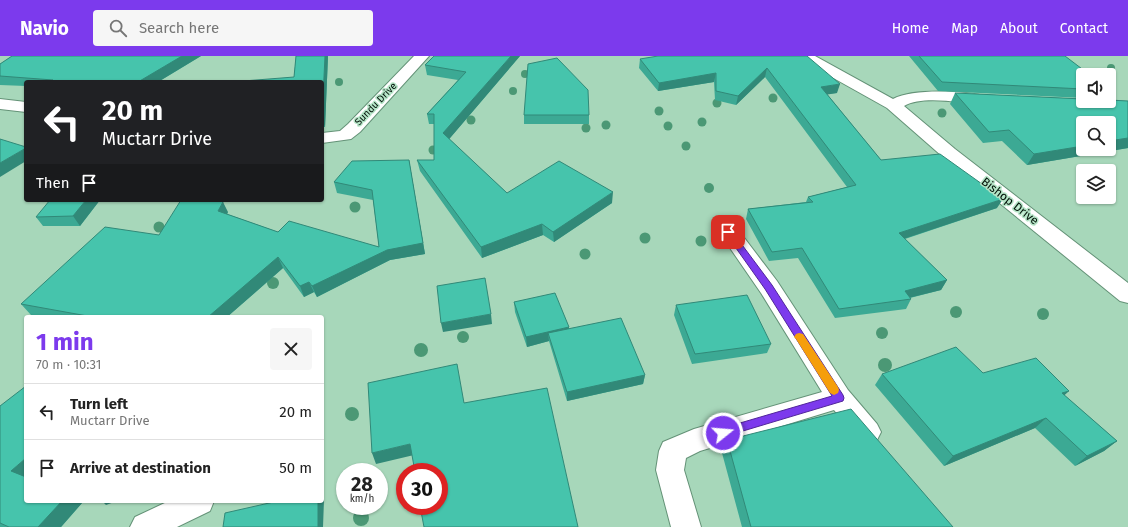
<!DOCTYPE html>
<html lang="en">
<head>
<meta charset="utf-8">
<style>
	:root { --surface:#fff; --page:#f6f6f6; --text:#222; --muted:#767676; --line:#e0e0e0; --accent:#7c3aed }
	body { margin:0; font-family:"Fira Sans",sans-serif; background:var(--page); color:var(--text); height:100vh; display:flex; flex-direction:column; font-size:15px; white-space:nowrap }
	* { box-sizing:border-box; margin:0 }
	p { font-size:13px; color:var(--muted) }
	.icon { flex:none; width:22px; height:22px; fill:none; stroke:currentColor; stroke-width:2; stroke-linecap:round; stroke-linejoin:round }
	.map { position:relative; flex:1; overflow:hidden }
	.side { position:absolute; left:24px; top:259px; width:300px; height:188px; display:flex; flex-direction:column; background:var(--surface); border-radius:4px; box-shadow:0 1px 3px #0004 }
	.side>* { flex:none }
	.guide { position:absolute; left:24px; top:24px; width:300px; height:122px; border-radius:4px; box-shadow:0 1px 3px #0004; background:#202124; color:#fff; overflow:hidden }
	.controls { position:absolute; left:1076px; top:12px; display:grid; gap:8px }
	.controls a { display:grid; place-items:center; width:40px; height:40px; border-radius:4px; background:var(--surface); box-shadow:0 1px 3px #0004; font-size:20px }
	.speed { position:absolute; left:336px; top:407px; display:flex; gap:8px; font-size:20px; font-weight:700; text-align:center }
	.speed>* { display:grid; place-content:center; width:52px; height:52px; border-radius:50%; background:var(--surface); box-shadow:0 1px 3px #0004; line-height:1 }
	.speed small { font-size:10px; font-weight:400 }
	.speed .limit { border:6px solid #d22; background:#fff; color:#111 }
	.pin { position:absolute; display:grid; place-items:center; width:34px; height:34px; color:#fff; margin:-17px; border-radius:8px; box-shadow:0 2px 6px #0006 }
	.me { position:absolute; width:44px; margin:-22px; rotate:73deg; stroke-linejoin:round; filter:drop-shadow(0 0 3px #0008) }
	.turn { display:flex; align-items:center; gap:14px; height:84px; padding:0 12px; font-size:18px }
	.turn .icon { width:52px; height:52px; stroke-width:2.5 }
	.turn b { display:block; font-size:28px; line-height:34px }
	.then { display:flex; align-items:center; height:38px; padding:0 12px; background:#0003; gap:8px; font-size:15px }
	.round { display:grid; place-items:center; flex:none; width:42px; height:42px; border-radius:4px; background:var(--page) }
	.headline { display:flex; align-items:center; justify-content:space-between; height:68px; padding:0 12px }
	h1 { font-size:24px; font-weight:700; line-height:30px; color:var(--accent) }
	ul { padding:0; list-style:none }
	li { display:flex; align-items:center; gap:12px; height:56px; padding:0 12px; border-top:1px solid var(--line) }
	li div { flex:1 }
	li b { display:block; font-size:15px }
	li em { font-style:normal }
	header { display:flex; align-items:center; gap:24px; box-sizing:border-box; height:56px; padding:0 20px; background:var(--accent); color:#fff }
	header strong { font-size:19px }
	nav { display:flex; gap:22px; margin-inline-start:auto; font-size:14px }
	.search { width:280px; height:36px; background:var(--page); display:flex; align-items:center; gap:10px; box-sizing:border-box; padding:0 14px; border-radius:4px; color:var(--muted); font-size:15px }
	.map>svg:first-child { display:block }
</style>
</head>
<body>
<header>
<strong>Navio</strong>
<div class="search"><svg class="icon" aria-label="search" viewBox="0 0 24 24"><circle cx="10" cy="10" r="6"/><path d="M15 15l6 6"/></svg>Search here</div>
<nav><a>Home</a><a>Map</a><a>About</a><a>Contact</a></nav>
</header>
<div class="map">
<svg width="1128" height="471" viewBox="0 0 1128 471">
	<rect width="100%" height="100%" fill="#a7d7ba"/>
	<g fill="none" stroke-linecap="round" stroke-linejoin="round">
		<defs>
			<path id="minor" d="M414,0H429L360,76L351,83L322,87V77L340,75L348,68Z
				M794,0H815L893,43C914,32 966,35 989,41L991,44L989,47L983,49C961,47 923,39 904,50L955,93L1128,227V247L1120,245L943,101L887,52L803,5L796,3Z
				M0,43L26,46V56L0,53Z
				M729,169L736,171L777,225L848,334L877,368L881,376L877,384L868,388L859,384L834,354L700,395L686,402L684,414L701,471H671L656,414L659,395L663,386L694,373L822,336L761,237L719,176L722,171Z
				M169,445H214L210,455L177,471H130L135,461Z"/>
		</defs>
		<use href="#minor" stroke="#649277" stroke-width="2"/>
		<use href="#minor" fill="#fff" fill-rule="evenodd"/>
	</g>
	<g fill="#4b9875">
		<circle cx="1111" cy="12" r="4"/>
		<circle cx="525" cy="18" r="4"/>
		<circle cx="339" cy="26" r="4"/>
		<circle cx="513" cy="35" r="4"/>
		<circle cx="773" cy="42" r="4.5"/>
		<circle cx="717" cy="47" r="4.5"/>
		<circle cx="659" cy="55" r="4.5"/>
		<circle cx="942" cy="57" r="4.5"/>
		<circle cx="471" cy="64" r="4.5"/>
		<circle cx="702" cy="66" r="4.5"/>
		<circle cx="606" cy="69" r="4.5"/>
		<circle cx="668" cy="70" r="4.5"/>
		<circle cx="586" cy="72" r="4.5"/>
		<circle cx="686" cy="90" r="4.5"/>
		<circle cx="433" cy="94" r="4.5"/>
		<circle cx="709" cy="132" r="5"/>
		<circle cx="355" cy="151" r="5.5"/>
		<circle cx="159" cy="171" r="5.5"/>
		<circle cx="645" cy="182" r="5.5"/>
		<circle cx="701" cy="185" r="5.5"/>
		<circle cx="585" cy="198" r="5.5"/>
		<circle cx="273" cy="227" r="6"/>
		<circle cx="956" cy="256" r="6"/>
		<circle cx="1043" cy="258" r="6"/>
		<circle cx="882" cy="277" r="6"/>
		<circle cx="463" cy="281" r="6"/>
		<circle cx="421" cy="294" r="7"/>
		<circle cx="885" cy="309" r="7"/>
		<circle cx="352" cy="358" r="7"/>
		<circle cx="361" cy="462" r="8"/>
	</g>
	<path fill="#3ca994" d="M12,0H201L158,26H26V30L0,29V8Z
		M296,0H328L325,71H322V26L294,21Z
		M434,0H520L449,83L507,137L612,147L554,186L543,179L482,202L420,115L417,104H434V68H429L427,58L458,24L427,19L425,9Z
		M807,0L837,37L827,38L881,104L997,152L905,183L947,224L941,234L910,242L911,243L906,253L835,262L798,202L769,205L746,163L748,153L806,146L808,141L847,131L765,21L736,49L715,44L714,26L658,35L639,12L640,3Z
		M909,0H1065L1083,19V42L938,35Z
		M955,37L1128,45V92L1027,109L1002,85L983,87L950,48Z
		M524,59H589V68H524Z
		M409,104L425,198L390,204L317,241L314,236L304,241L283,212L227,261H43L31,259L21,248L159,179L228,156L227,158L278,176L379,191L373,144L337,137L334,126Z
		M100,144L80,170H43L36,161Z
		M514,246L569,271V273L645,319L643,328L567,345L549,285L527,291L515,256Z
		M676,249L771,288L767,297L692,308L674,259Z
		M983,317L1069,335L1064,339L1117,385L1104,395L1075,410L1035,372L944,410L875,329L882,318Z
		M0,350L26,445L82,447L61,471H0Z
		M727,384L953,471H742L722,397Z"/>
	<path fill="#318978" d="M182,0H201L158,26H138Z
		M325,0H328L325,71L322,62Z
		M511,0H520L445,88L443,77Z
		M767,12L765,21L736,49L738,40Z
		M716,17L714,26L658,35L659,27Z
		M840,28L837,37L818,40L821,31Z
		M1128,82V92L1027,109L1034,98L1083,90V93H1109V85Z
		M26,92V105L0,121V107Z
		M409,104L425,198L390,204L317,241L312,230L387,194Z
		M613,136L612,147L554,186L553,176Z
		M1003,143L997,152L894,186L899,177Z
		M86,144H100L80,170L73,160Z
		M223,146L228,156L223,166L218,155Z
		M542,168L543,179L482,202L481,191Z
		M278,201L283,212L227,261H208Z
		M947,224L941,234L900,244L905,235Z
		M309,226L314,236L304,241L300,230Z
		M491,258L492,268L443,276L441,267Z
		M569,271V280L548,277L549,285L527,291L526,281Z
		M645,319L643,328L567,345V336Z
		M1069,335L1058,345L1062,337Z
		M1046,362L1035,372L944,410L953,400Z
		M1117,385L1104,395L1075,410L1087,400Z
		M410,388L414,399L376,408L372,397Z
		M26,402V424L11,415Z
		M322,442L324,444L323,471H318V445H322Z
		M62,445H80L82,447L61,471H38Z
		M102,445H117L106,449Z"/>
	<path fill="#46c4ac" stroke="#318978" d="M12,0H182L138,26H50L53,24L0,20V8Z
		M296,0H325L322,62V26H231L294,21Z
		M434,0H511L443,77L507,137L559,105L613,136L553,176L542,168L481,191L417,104H434V58H427L466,16L425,9Z
		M658,0H807L840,28L821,31L881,104L940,98L1003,143L899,177L947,224L905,235L911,243L839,253L802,192L772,196L748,153L813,146L808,141L856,129L767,12L738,40L716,35V17L659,27L640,3Z
		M919,0H1065L1090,19H1083V33L942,26Z
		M557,2L588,34L589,59H524L528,8Z
		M955,37L1083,43V45H1109V44L1128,45V82L1109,85V67H1083V90L1034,98L1009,74L989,76Z
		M0,83L26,91V92L0,107Z
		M409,104L423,187L387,194L312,230L309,226L300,230L278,201L208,261H93L21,248L105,171L159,179L181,144H217L223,146L218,155L278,176L289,165L379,191L372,134L334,126L352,105Z
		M50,144H86L73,160L36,161Z
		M485,222L491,258L441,267L437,230Z
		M555,237L569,271L526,281L514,246Z
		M747,239L771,288L695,298L676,249Z
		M621,262L645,319L567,336L548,277Z
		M956,291L983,317L1036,302L1069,335L1062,337L1117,385L1087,400L1046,362L953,400L882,318Z
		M457,308L464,347L547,332L578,471H424L420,450H439V416H415L410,388L372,397L368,327Z
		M26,330V402L11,415L26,421V445H62L38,471H9L0,467V350Z
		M851,353L953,471H751L727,384Z
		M278,445H318V471H223L225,457Z"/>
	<path fill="#7c3aed" stroke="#51269a" d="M726,174H731L772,229L843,339L844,342L843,345L723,381L719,380L717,377L719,373L723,372L832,340L765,233L726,178L724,176Z"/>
	<path fill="#f59e0b" d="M799,277L803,278L838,331L839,334L838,337L834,339L830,337L796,283L794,281L796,278Z"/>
	<g text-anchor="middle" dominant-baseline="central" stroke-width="3" stroke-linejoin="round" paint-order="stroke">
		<g font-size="10" fill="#011007" stroke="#b4e4c6">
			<text transform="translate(376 48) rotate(-46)">Sundu Drive</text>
		</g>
		<g font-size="12" fill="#011007" stroke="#b4e4c6">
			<text transform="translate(1010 145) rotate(38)">Bishop Drive</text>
		</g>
	</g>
</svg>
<div class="controls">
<a><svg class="icon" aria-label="sound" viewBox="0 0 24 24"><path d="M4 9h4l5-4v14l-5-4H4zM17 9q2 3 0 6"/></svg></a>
<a><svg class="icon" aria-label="search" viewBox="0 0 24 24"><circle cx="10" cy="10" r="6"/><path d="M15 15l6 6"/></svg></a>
<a><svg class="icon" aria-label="layers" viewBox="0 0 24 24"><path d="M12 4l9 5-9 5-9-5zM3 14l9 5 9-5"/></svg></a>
</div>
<div class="speed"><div>28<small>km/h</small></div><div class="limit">30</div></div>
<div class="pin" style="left:728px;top:176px;background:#d93025"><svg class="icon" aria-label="arrive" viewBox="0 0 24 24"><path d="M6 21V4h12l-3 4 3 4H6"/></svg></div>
<svg class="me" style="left:723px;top:377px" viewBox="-20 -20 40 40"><circle r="17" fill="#7c3aed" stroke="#fff" stroke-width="3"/><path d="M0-11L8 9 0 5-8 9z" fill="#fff"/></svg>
<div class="guide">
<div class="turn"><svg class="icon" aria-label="left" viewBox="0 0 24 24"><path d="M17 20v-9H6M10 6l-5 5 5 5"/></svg><div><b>20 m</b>Muctarr Drive</div></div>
<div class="then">Then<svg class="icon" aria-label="arrive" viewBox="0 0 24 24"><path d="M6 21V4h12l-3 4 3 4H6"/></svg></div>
</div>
<section class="side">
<div class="headline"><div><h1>1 min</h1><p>70 m · 10:31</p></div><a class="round"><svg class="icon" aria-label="close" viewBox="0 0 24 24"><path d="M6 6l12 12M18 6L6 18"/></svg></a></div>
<ul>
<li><svg class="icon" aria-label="left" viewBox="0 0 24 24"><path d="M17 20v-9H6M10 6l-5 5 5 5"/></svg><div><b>Turn left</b><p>Muctarr Drive</p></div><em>20 m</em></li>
<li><svg class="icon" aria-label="arrive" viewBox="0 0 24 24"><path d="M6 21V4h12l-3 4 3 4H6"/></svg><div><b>Arrive at destination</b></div><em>50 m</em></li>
</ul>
</section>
</div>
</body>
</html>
